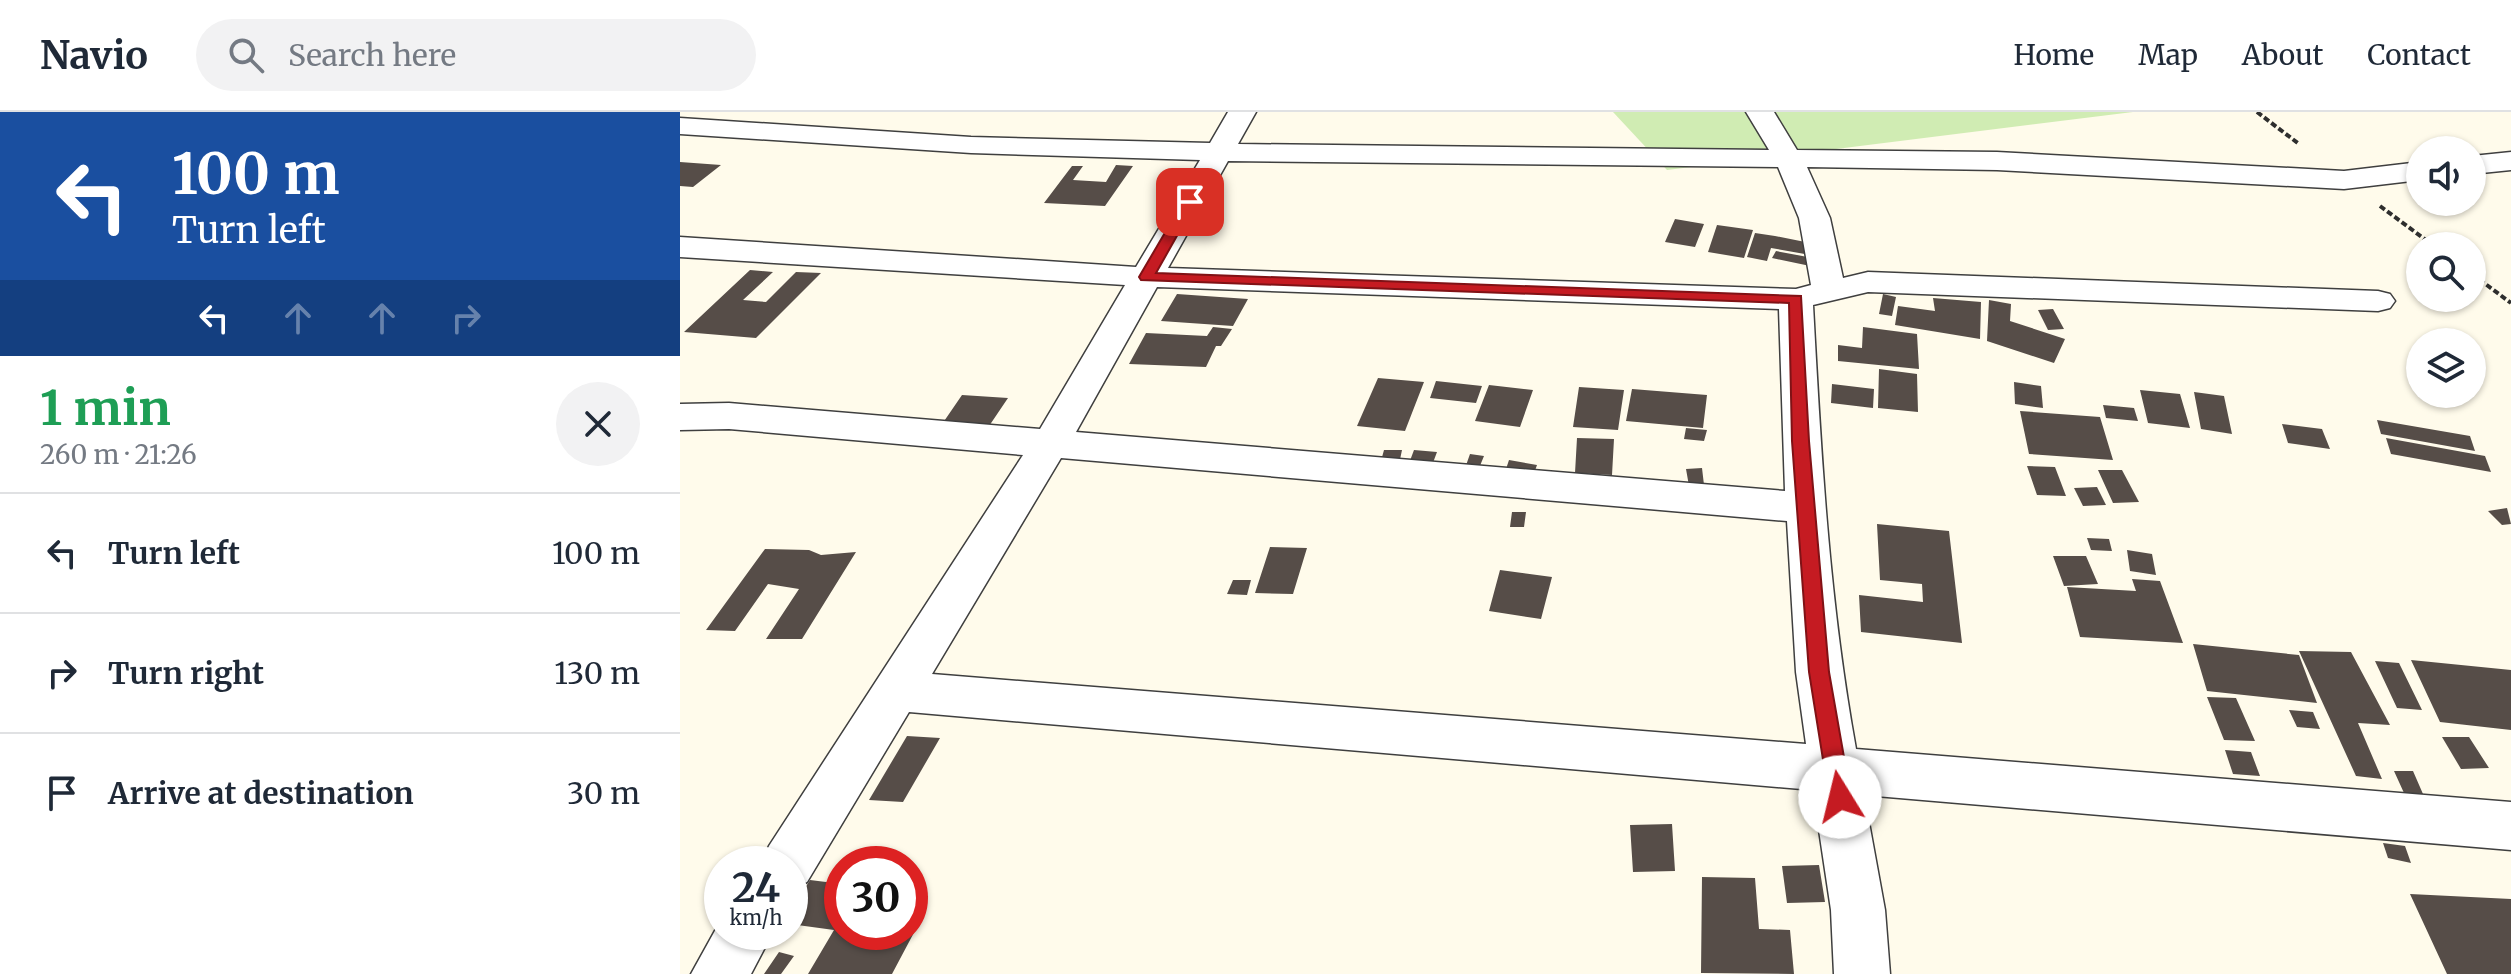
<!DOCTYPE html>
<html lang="en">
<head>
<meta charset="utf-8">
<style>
	:root { --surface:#fff; --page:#f2f2f3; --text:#1f2937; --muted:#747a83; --line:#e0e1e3 }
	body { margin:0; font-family:Merriweather,serif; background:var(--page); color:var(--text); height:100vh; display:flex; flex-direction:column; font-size:30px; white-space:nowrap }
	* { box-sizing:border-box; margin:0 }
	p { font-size:26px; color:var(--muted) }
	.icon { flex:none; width:44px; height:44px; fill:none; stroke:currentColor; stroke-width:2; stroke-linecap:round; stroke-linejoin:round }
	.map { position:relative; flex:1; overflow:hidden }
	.sheet { display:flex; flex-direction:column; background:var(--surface); width:680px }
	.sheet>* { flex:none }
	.top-card { background:#1a4fa0; color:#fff; overflow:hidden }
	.tools { position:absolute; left:1726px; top:24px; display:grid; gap:16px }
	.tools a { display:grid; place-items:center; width:80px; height:80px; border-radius:50%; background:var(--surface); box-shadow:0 2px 6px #0004; font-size:40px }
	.speed { position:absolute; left:24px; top:734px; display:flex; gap:16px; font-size:40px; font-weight:700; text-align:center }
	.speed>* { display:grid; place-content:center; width:104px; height:104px; border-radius:50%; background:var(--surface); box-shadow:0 2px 6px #0004; line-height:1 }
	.speed small { font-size:20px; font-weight:400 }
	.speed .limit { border:12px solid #d22; background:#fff; color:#111 }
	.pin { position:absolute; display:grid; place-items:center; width:68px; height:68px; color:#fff; margin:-34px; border-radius:16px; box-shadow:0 4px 12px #0006 }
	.me { position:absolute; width:88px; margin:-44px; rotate:351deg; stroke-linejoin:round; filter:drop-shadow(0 0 6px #0008) }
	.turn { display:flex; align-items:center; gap:28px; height:168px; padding:0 40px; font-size:36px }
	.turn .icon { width:104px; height:104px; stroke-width:2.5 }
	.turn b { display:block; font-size:56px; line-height:68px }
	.lanes { display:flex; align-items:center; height:76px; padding:0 40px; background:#0003; justify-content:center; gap:40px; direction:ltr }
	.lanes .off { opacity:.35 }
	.round { display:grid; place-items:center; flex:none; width:84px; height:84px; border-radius:42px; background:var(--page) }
	.overview { display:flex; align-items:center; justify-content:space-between; height:136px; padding:0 40px }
	h1 { font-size:48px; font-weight:700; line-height:60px; color:#1e9e55 }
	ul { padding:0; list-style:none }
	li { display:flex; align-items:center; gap:24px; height:120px; padding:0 40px; border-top:2px solid var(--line) }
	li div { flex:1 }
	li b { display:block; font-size:30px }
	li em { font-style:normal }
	header { display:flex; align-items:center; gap:48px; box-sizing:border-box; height:112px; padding:0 40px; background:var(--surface); border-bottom:2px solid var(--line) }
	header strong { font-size:38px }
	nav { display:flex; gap:44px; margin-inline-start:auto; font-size:28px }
	.search { width:560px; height:72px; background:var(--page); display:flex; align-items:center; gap:20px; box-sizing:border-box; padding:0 28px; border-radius:44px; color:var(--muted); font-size:30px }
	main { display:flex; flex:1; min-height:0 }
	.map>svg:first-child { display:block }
</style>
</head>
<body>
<header>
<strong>Navio</strong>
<div class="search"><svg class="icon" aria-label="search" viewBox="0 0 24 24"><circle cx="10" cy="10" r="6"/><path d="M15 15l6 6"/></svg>Search here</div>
<nav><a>Home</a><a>Map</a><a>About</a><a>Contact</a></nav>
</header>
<main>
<section class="sheet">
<div class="top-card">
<div class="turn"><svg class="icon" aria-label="left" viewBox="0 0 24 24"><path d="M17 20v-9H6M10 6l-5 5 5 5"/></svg><div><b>100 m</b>Turn left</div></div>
<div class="lanes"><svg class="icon" aria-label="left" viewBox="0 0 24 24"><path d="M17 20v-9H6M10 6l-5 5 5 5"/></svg><svg class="icon off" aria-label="ahead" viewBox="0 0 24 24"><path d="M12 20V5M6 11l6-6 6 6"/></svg><svg class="icon off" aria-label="ahead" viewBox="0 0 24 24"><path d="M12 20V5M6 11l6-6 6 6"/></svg><svg class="icon off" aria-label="right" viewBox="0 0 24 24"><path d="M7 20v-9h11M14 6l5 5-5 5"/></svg></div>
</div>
<div class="overview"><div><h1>1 min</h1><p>260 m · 21:26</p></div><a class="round"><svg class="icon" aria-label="close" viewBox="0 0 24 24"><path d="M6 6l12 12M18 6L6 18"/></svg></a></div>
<ul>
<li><svg class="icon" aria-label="left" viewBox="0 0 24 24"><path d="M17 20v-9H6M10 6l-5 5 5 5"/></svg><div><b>Turn left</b></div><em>100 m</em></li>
<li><svg class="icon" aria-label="right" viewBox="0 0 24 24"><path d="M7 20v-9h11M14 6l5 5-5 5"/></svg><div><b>Turn right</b></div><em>130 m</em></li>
<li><svg class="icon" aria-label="arrive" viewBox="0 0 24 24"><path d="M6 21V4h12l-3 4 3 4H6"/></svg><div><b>Arrive at destination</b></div><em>30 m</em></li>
</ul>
</section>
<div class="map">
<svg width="1831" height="862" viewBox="0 0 1831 862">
	<rect width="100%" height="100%" fill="#fffbeb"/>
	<path fill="#d0ecb3" d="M933,0H1453L987,58Z"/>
	<path fill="#564d48" d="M0,50L41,53L13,75L0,74Z
		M436,53L453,54L425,94L364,91L392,54H403L393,68L426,70Z
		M995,107L1024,112L1015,135L985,130Z
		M1037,113L1073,118L1064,146L1028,140Z
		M1075,121L1095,124L1140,133L1136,144L1091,136L1087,149L1067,145Z
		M1096,139L1138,147L1135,155L1092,146Z
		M70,158L93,160L63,188L86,190L116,160L141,161L76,226L4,220Z
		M497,182L568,187L553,214L481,209Z
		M1203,182L1216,185L1212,204L1199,202Z
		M1253,186L1301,190L1300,227L1215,213L1218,194L1255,199Z
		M1309,188L1331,192L1330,209L1385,227L1374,251L1307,229Z
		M1373,197L1384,217L1368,218L1358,198Z
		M533,215L552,217L541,234H536L526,255L449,252L466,221L527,224Z
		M1183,215L1237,222L1239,257L1158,249V233L1182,236Z
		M1199,257L1237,262L1238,300L1198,296Z
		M698,266L744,270L725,319L677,314Z
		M756,269L802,274L796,291L750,286Z
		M1334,270L1361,274L1363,296L1335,292Z
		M1152,272L1194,277L1193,296L1151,291Z
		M809,273L853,278L840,315L795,309Z
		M899,275L944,278L938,318L893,315Z
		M952,277L1027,283L1023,316L946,309Z
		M1460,278L1500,282L1510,316L1468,311Z
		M1514,280L1544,284L1552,322L1521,317Z
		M282,283L328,286L305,320L258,318Z
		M1423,293L1454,296L1458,309L1426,306Z
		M1340,299L1420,305L1433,348L1349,342Z
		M1697,308L1790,324L1795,339L1701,322Z
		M1602,312L1642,317L1650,337L1608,331Z
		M1006,316L1027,318L1024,329L1004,327Z
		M897,326L934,327L932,363L895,361Z
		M1706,326L1805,344L1811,360L1711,342Z
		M704,338H722L718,357L699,356Z
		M734,338L757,340L751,356L728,354Z
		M790,342L804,344L797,361L784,359Z
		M829,348L857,353L851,370L823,366Z
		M1347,354L1375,355L1386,384L1357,383Z
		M1022,356L1024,373L1009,374L1006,357Z
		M1418,358H1442L1459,390L1433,391Z
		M1417,375L1426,393L1403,394L1394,376Z
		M1827,396L1831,412L1822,413L1808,399Z
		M832,400H846L844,415H830Z
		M1197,412L1269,419L1282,531L1181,520L1179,483L1243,490L1242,472L1200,468Z
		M1407,426L1429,427L1432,439L1411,438Z
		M590,435L627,436L613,482L575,481Z
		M85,437L129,438L141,443L176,440L122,527H86L119,477L88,472L55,519L26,518Z
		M1447,438L1472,442L1476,463L1450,459Z
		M1373,444H1406L1418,472L1384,474Z
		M820,458L872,465L861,507L809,499Z
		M1452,467L1480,469L1503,531L1400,525L1387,475L1456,479Z
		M553,468H571L567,483L547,482Z
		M1513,532L1619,543L1637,591L1527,579Z
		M1619,539L1671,540L1710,613L1678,611L1702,667L1676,664Z
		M1731,548L1831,558V618L1760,610Z
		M1695,549L1719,551L1742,598L1717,596Z
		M1527,585L1556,586L1575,629L1544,628Z
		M1609,598L1633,600L1640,617L1617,615Z
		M227,624L260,626L223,690L189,688Z
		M1762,625H1789L1809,656L1781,657Z
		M1545,638L1571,640L1580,664L1553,662Z
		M1714,659H1733L1743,682L1724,681Z
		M992,712L995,759L953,760L950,713Z
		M1703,731L1725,734L1731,751L1708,746Z
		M1139,753L1145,790L1107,791L1102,754Z
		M1022,765L1075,766L1079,817L1110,818L1114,862L1021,861Z
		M130,768L162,772V820H230V782L248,784L232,813H238L212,862H128L154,818L110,812V800Z
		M1730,782L1831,787V862H1767Z
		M99,840L114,844L101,862H84Z"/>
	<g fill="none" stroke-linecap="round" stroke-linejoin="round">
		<defs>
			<path id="minor" d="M548,0H576L558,32L1089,38L1066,0H1094L1117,38L1317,40L1664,59L1740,50V68L1664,77L1317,58L1127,55L1150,106L1163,166L1188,160L1698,179L1710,182L1715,189L1710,196L1698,199L1188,180L1133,193C1141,342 1149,489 1176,637L1831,690V738L1184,683L1205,798L1210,862H1154L1151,798L1133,678L229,600L127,770L110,777V752H81L89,734L343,343L49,317L0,318V292L49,291L360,317L445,173L0,145V125L456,155L520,48L291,41L0,22V6L291,25L530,31ZM548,49L1098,55L1119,106L1131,173L1116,177L488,156ZM477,175L1099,197L1105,379L396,320ZM381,346L1107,409L1116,560L1126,632L252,562Z
				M1831,40V58L1792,62V44Z
				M42,806V820H93L71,862H11Z"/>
		</defs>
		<use href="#minor" stroke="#3f3f3f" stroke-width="3"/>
		<path stroke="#2e2e2e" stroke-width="4" stroke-dasharray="6 3" stroke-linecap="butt" d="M1577,0L1619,32
			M1700,94L1754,134
			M1792,162L1831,191"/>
		<use href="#minor" fill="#fff" fill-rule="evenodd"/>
	</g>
	<path fill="#c51b22" stroke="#801216" stroke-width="2" d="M510,86L516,90L476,161L1121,184L1129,329L1149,560L1171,685L1168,692L1160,695L1152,692L1149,685L1129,560L1112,329L1109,191L461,168L459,165L503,90Z"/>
</svg>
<div class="tools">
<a><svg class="icon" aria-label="sound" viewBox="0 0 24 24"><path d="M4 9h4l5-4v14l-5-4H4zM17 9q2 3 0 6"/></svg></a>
<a><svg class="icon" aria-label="search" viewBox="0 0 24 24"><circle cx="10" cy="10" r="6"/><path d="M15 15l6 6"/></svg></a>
<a><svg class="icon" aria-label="layers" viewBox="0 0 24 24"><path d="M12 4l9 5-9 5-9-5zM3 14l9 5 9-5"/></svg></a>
</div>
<div class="speed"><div>24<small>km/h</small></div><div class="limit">30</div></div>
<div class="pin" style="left:510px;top:90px;background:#d93025"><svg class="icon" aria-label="arrive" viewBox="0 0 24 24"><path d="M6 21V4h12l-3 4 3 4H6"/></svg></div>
<svg class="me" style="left:1160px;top:685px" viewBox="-20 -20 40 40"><circle r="19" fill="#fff"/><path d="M0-13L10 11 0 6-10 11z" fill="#c51b22"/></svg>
</div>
</main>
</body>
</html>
